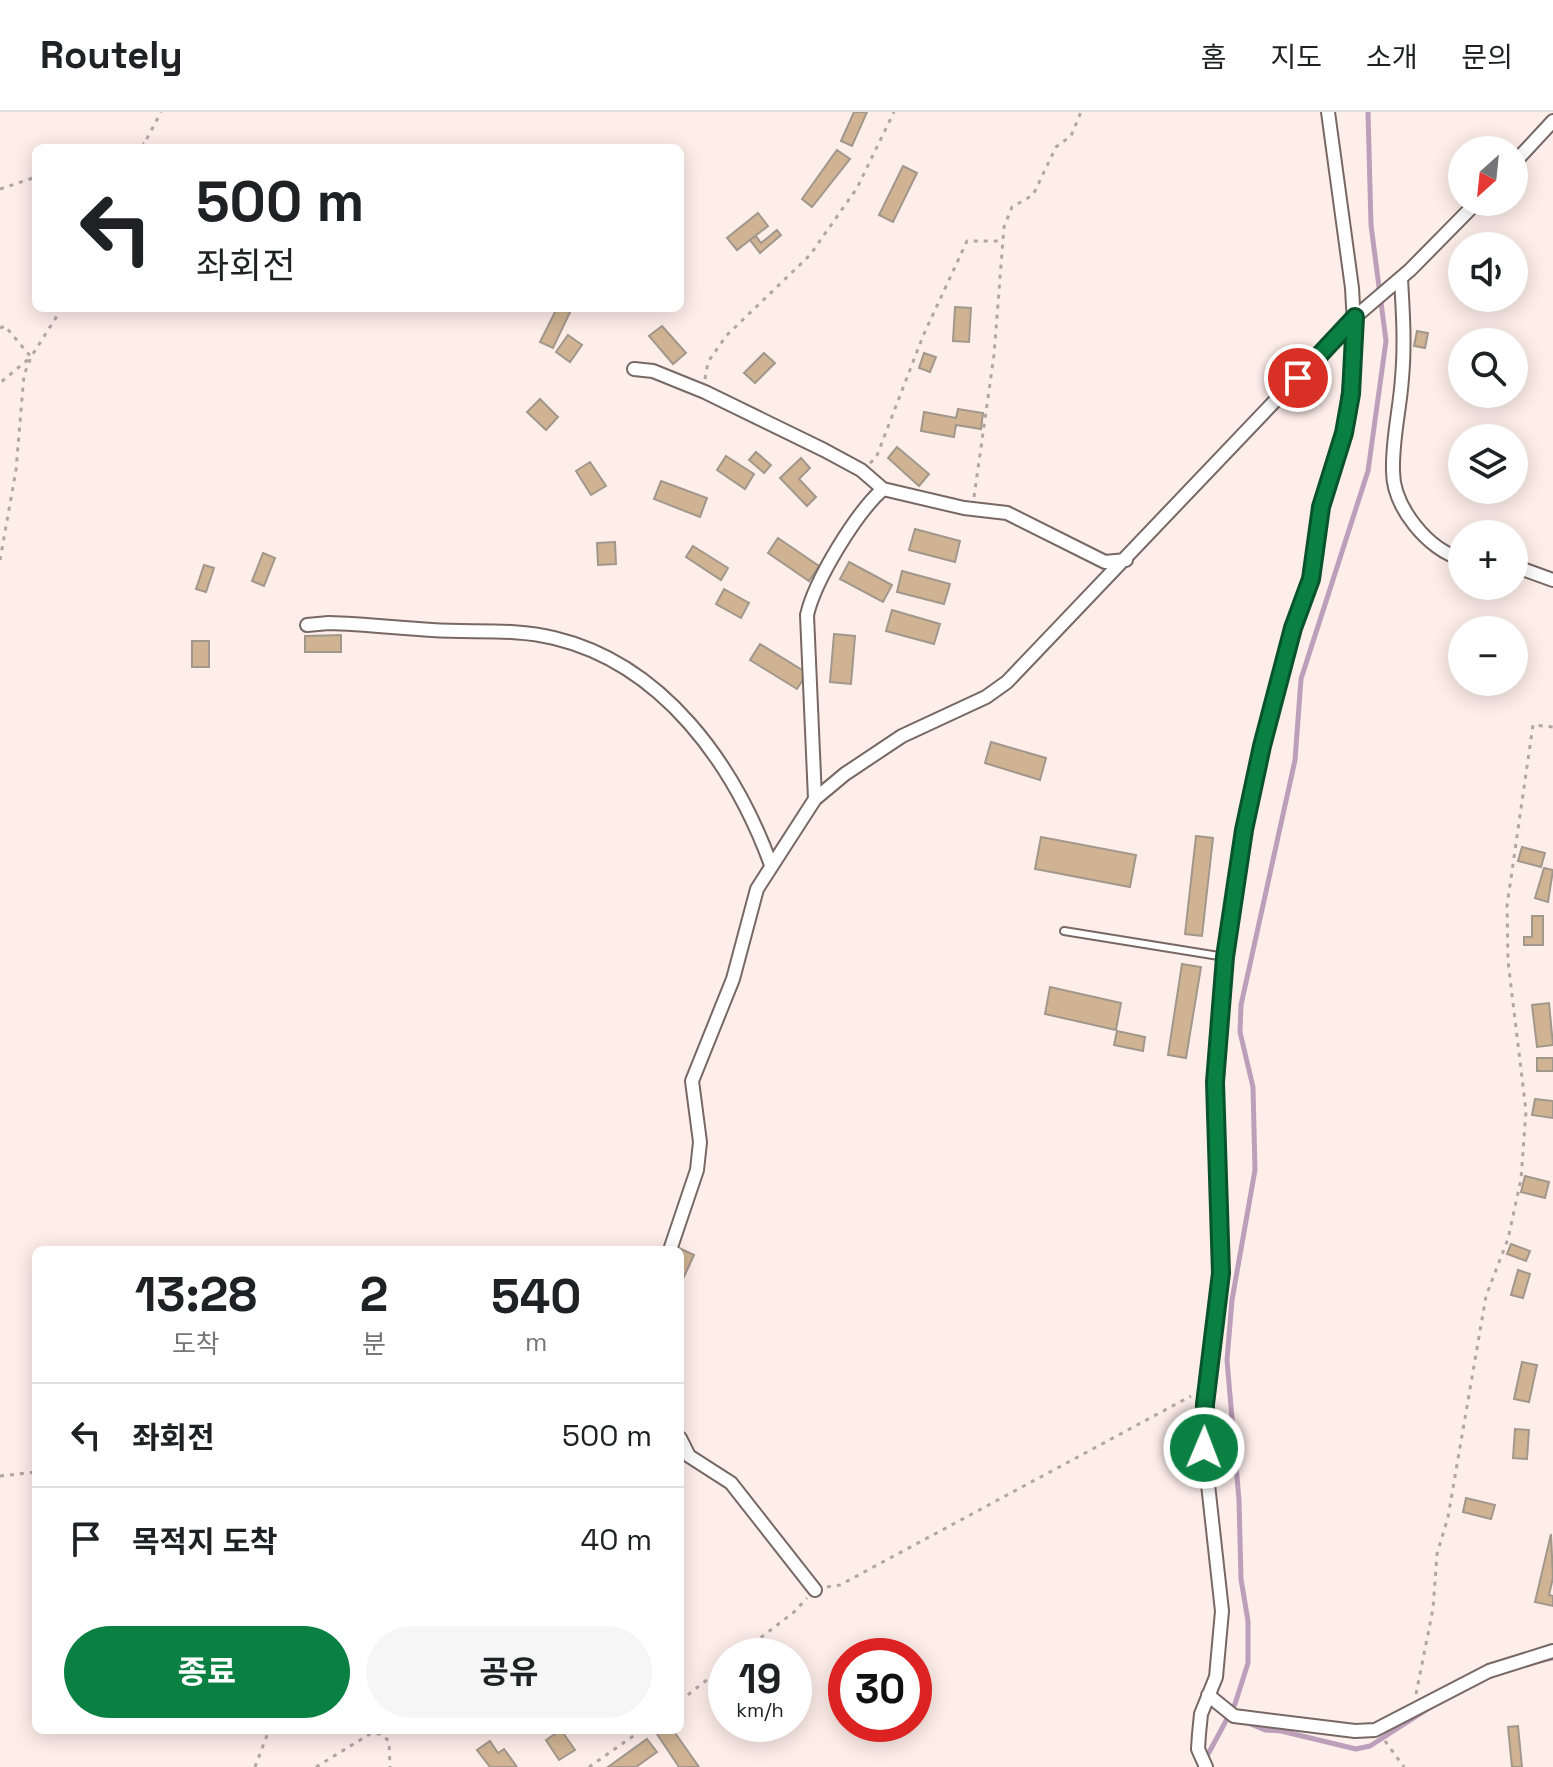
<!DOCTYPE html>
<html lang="ko">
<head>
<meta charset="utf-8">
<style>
	:root { --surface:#fff; --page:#f6f6f6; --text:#202124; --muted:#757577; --line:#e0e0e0; --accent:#0b8043 }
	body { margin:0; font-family:"Space Grotesk","Noto Sans KR",sans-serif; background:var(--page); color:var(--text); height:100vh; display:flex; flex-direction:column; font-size:30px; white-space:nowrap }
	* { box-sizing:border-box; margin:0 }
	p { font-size:26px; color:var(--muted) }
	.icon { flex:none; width:44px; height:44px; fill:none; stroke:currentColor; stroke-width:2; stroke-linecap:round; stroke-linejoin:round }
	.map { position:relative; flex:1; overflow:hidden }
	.side { position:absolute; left:32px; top:1134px; width:652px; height:488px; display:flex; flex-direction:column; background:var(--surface); border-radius:12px; box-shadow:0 4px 20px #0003 }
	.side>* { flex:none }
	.top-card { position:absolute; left:32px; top:32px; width:652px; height:168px; border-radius:12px; box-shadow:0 4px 20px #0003; background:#fff; color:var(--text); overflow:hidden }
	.needle { width:52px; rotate:207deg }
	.buttons { position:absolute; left:1448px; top:24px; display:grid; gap:16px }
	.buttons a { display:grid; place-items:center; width:80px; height:80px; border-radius:50%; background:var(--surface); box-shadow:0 4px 20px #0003; font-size:40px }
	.speed { position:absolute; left:708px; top:1526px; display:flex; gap:16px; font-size:40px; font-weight:700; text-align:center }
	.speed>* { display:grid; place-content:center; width:104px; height:104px; border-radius:50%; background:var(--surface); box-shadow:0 4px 20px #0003; line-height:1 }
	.speed small { font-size:20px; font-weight:400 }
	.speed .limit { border:12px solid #d22; background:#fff; color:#111 }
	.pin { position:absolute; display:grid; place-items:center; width:68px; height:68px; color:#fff; margin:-34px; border:4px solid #fff; border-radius:50%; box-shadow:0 2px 8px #0007 }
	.me { position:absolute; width:88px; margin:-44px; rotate:1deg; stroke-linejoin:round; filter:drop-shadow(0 0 6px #0008) }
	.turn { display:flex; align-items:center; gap:28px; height:168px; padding:0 32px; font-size:36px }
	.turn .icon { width:104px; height:104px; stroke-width:2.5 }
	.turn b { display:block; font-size:56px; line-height:68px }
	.eta { display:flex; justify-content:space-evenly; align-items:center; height:136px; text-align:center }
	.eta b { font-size:48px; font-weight:700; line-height:56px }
	.cta { display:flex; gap:16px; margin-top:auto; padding:16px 32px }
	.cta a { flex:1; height:92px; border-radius:48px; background:var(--accent); color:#fff; font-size:32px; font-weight:700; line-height:92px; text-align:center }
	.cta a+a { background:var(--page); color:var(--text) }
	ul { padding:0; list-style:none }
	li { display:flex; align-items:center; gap:24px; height:104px; padding:0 32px; border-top:2px solid var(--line) }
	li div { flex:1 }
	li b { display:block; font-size:30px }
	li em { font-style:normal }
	header { display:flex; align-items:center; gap:48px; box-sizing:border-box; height:112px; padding:0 40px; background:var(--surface); border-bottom:2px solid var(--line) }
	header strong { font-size:38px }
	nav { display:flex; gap:44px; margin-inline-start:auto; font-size:28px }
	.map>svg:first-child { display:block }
</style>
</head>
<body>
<header>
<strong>Routely</strong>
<nav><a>홈</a><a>지도</a><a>소개</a><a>문의</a></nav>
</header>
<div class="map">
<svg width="1553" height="1655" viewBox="0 0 1553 1655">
	<rect width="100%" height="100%" fill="#feeeea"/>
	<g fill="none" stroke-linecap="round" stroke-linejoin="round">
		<path stroke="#bd9ebb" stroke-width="5" d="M1538,1549L1553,1546
			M1241,1608L1265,1618L1281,1619L1356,1637L1370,1634L1434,1593
			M1206,1646L1235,1592L1248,1551V1509L1241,1467L1239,1388L1227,1248L1232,1188L1255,1058L1253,975L1240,920L1241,893L1295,648L1301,567L1368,359L1386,229L1371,113L1368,0"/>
	</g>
	<path fill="#cfb393" stroke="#a2978b" stroke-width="2" d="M854,0H867L852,34L841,29Z
		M837,38L850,47L812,95L802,87Z
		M903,54L917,61L893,110L879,103Z
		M758,101L768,114L737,138L727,126Z
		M777,118L781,123L760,141L750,128L756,124L761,131Z
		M955,195L971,196L969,230L953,229Z
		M557,196H572L553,236L540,230Z
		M662,214L686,241L673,252L649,224Z
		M1417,219L1428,221L1425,236L1414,234Z
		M568,223L582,233L570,250L556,240Z
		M764,241L775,251L755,271L744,261Z
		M924,241L936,245L930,260L919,256Z
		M540,287L558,305L546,318L527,300Z
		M958,297L983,301L981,317L956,313L954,325L921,319L924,300L956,306Z
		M897,335L929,362L919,374L888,346Z
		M756,340L771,353L764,361L749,348Z
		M726,344L754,362L745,377L717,358Z
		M801,346L810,356L799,367L816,385L807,394L780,366Z
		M590,350L606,374L591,383L576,359Z
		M661,369L707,386L700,405L654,387Z
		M915,417L960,429L955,450L909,438Z
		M778,426L819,454L809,469L768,441Z
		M615,430L616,452L598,453L597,431Z
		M693,434L728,456L721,468L686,445Z
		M263,441L275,446L264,474L252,469Z
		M849,450L892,473L883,490L840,467Z
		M204,453L214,456L206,480L196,477Z
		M902,459L950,472L944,492L897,480Z
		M724,477L749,491L741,506L716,492Z
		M892,498L940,512L934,532L886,519Z
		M834,522L855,524L851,572L830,570Z
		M341,523V540H305V524Z
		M192,529H209V555H192Z
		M760,532L807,561L797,577L750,548Z
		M991,630L1046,646L1040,668L985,651Z
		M1196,724L1213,726L1202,824L1185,822Z
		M1041,725L1136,743L1130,775L1035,757Z
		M1522,735L1545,741L1541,755L1518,749Z
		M1544,756L1553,758L1548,790L1535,786Z
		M1532,804H1543V833H1524V825H1532Z
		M1182,852L1201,855L1186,946L1168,943Z
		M1050,875L1121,891L1116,918L1045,902Z
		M1549,891L1553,933L1537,935L1532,893Z
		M1117,919L1145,925L1143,939L1114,933Z
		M1537,946H1553V959H1537Z
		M1535,987L1553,989V1006L1532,1003Z
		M1525,1064L1549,1070L1545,1086L1521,1080Z
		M1511,1132L1530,1139L1526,1149L1507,1142Z
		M679,1136L694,1143L682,1169L680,1168Z
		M1518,1158L1530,1162L1523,1186L1511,1183Z
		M1522,1250L1537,1253L1529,1290L1514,1287Z
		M1515,1317L1529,1318L1527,1347L1513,1346Z
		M1466,1386L1495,1393L1491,1407L1463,1400Z
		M1551,1422L1553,1466L1549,1483L1553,1484V1494L1535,1490Z
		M1518,1614L1522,1655H1512L1508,1615Z
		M561,1618L575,1638L559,1648L546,1628Z
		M663,1618H673L699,1655H679L657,1622Z
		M647,1627L657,1640L636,1655H608Z
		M490,1629L498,1641L504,1637L517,1655H490L477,1638Z"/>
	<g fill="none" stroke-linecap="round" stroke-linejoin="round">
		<defs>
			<path id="service" d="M1064,819L1225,845"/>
			<path id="minor" d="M1514,51L1553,9
				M1401,167C1403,200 1405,233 1402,266C1400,297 1392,328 1393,359C1393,395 1428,438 1462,447
				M634,257L653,259L705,280L824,338L861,358L883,377L964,396L1007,401L1105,450L1126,448
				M1514,454L1553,468
				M307,513L329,511C364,512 398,516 432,518C472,521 514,516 554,526C663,552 734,652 771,753
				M815,687L807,503C815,468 856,401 883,377
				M670,1138L697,1058L700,1030L692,969L733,867L757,777L815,687L845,662L902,624L986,585L1007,570L1355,205L1410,158L1477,90
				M680,1326L689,1344L731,1371L815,1478
				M1208,1583L1234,1604L1355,1619L1375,1618L1489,1559L1553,1539
				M1206,1655L1198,1637L1199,1622L1201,1602L1216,1565L1222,1499L1204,1336L1205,1292L1221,1161L1215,970L1225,845L1244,718L1262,634L1293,516L1311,467L1321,395L1344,321L1355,230L1352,176L1328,0"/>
		</defs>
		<use href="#service" stroke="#786863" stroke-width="10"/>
		<use href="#minor" stroke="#786863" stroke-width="16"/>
		<path stroke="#b2a5a2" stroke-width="3" stroke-dasharray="4 6" stroke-linecap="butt" d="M120,36H122
			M134,36L144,31
			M142,36L161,0
			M0,77L36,65
			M0,216L5,214L31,245L0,271
			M705,267L708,250L726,224L810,143L857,76L894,0
			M870,351L876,346L923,224L967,129H1001
			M974,385L994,243L1004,115L1012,95L1033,83L1056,35L1071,24L1081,0
			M0,448L16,358L24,263L31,245L62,196
			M0,1364L36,1360
			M827,1475L840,1473L1191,1284
			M737,1544L794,1500L807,1486
			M1416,1582L1433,1497L1437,1442L1448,1405L1486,1184L1508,1127L1521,1067L1526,999L1508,849L1507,794L1533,613L1553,615
			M680,1589L726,1553
			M1385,1629L1404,1655
			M255,1655L269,1618
			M316,1655L370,1622H381L389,1629L390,1655
			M589,1655L642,1618"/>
		<use href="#service" stroke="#fff" stroke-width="6"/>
		<use href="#minor" stroke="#fff" stroke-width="12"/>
	</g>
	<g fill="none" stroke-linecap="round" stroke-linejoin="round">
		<defs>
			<path id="route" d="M1204,1336L1205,1292L1221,1161L1215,970L1225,845L1244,718L1262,634L1293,516L1311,467L1321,395L1344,321L1351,282L1355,205L1298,266"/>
		</defs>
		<use href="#route" stroke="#07532c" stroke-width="20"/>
		<use href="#route" stroke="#0b8043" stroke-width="14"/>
	</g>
</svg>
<div class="buttons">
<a><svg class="needle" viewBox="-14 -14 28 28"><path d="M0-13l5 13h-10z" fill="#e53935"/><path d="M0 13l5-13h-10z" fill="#757577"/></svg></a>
<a><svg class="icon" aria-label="sound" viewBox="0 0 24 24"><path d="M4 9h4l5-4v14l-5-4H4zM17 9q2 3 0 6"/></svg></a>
<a><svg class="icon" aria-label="search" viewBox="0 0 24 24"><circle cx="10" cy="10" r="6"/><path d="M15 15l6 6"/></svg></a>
<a><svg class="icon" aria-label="layers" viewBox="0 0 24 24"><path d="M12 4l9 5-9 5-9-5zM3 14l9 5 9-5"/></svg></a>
<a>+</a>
<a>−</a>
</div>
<div class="speed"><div>19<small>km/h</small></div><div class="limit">30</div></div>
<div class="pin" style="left:1298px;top:266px;background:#d93025"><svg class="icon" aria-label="arrive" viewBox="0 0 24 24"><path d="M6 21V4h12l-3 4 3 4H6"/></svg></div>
<svg class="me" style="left:1204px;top:1336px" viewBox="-20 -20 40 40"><circle r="17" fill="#0b8043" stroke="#fff" stroke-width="3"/><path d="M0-11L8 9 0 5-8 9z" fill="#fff"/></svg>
<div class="top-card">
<div class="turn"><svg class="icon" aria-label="left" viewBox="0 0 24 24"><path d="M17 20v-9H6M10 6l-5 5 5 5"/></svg><div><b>500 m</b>좌회전</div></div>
</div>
<section class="side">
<div class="eta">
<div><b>13:28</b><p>도착</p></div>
<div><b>2</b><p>분</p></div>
<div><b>540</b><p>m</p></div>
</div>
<ul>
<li><svg class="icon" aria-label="left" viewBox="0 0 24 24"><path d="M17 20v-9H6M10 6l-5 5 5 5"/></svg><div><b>좌회전</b></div><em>500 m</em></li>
<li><svg class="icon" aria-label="arrive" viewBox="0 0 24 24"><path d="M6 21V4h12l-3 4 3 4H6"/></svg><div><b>목적지 도착</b></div><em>40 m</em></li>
</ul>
<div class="cta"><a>종료</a><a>공유</a></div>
</section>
</div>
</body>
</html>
